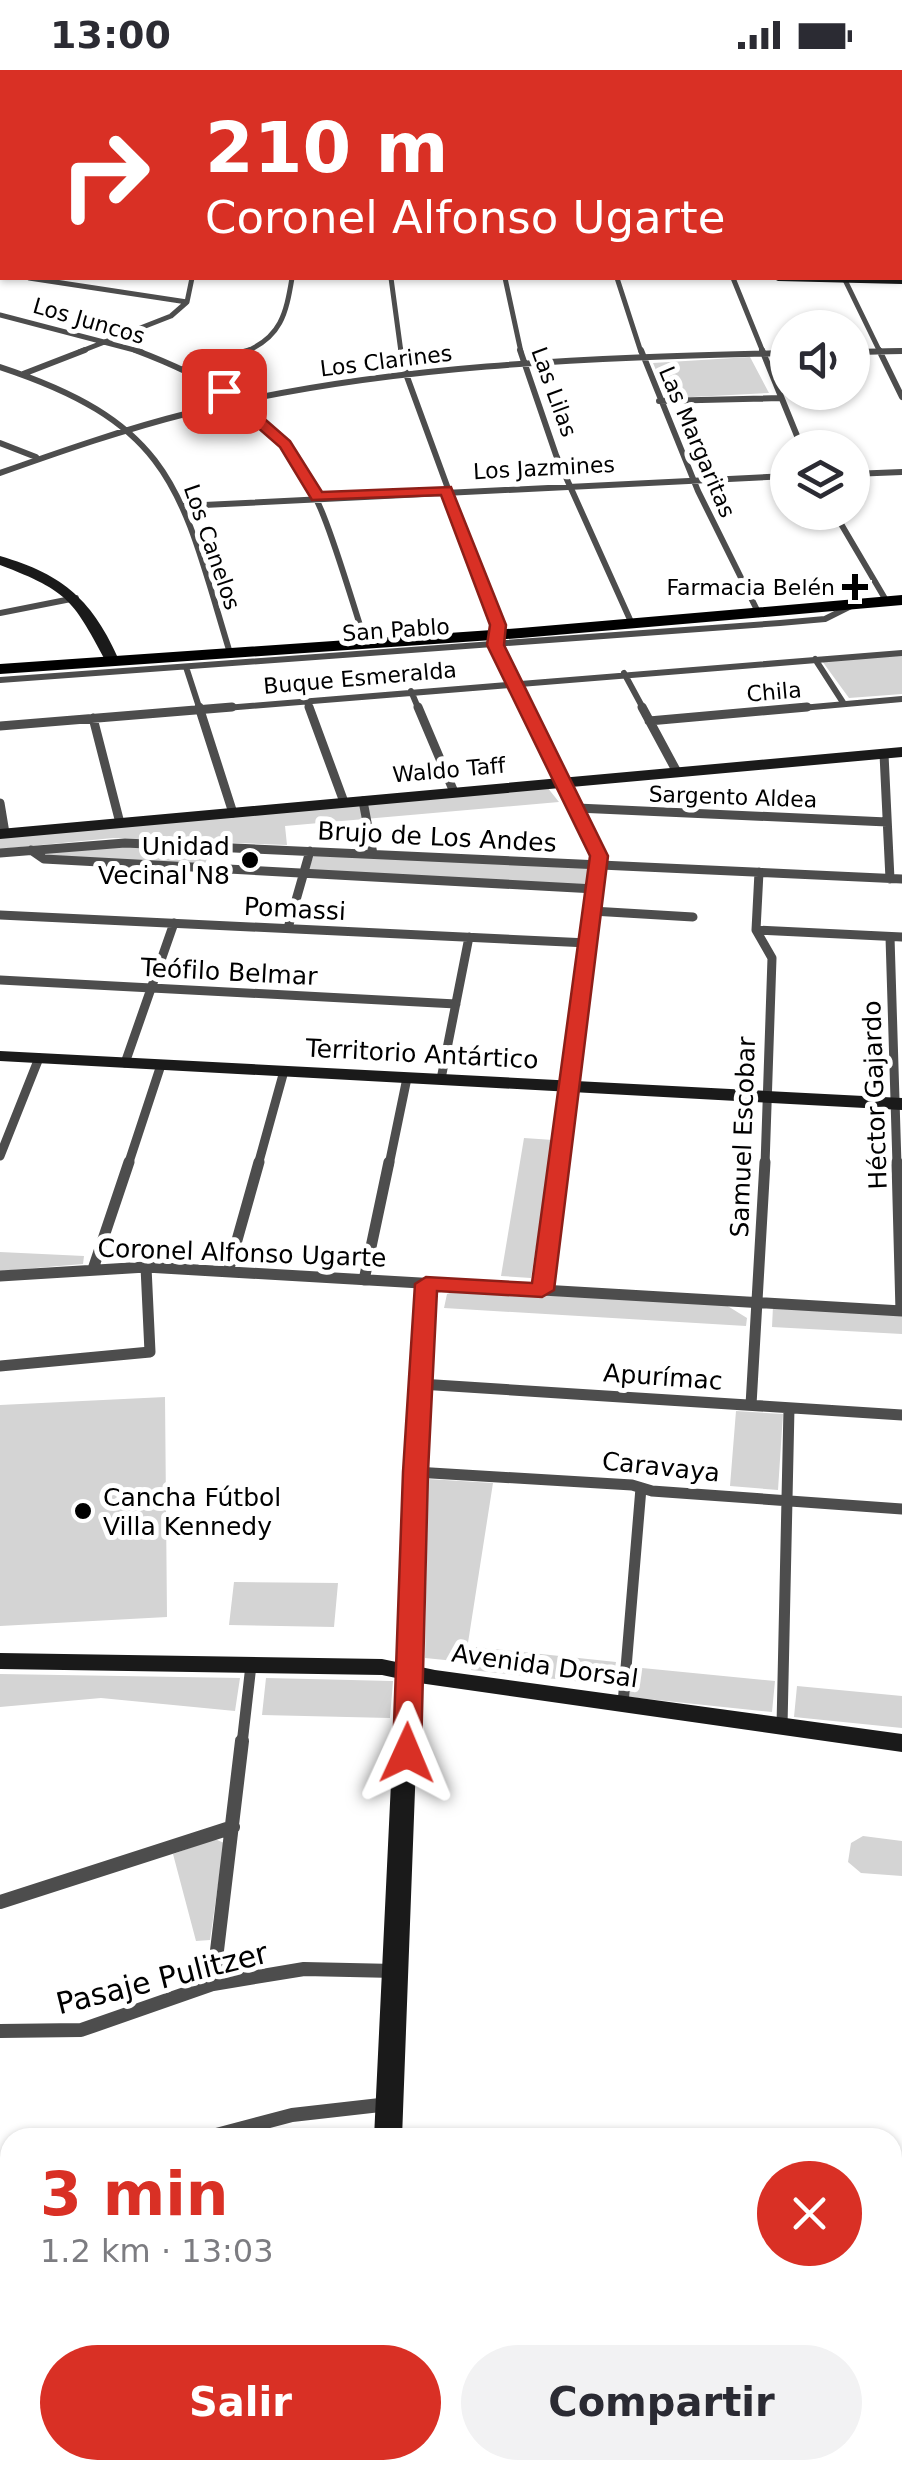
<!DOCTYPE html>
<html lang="es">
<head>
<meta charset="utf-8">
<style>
	:root { --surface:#fff; --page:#f2f2f3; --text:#2b2b33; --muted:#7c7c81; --accent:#d93025 }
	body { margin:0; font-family:"DejaVu Sans",sans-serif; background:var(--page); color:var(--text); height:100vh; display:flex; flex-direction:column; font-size:38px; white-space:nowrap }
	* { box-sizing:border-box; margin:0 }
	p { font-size:32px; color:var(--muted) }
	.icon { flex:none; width:55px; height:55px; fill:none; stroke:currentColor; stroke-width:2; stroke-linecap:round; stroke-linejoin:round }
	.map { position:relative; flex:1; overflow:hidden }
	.sheet { position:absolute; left:0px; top:2058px; width:902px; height:352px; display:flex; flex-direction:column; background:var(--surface); border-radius:30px 30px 0 0; box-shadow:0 2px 8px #0004 }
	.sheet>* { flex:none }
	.banner { position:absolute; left:0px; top:0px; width:902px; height:210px; box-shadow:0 2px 8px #0004; background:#d93025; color:#fff; overflow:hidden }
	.controls { position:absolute; left:770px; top:240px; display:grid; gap:20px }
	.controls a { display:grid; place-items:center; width:100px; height:100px; border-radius:50%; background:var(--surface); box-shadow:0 2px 8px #0004; font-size:50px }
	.pin { position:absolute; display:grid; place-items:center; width:85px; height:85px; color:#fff; margin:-42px; border-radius:20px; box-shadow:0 5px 15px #0006 }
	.me { position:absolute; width:110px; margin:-55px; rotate:1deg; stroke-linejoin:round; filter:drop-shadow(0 0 8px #0008) }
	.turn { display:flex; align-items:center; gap:35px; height:210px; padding:0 40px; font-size:45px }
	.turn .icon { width:130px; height:130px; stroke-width:2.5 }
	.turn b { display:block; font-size:70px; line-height:85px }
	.round { display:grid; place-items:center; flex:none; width:105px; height:105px; border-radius:52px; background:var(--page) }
	.summary { display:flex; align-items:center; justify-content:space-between; height:170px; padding:0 40px }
	h1 { font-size:60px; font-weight:800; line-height:75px; color:var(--accent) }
	.button { display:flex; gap:20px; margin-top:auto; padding:20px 40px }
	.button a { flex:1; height:115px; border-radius:60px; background:var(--accent); color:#fff; font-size:40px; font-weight:800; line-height:115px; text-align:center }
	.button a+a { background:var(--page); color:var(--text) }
	.status { display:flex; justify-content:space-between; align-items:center; height:70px; padding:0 50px; background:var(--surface); direction:ltr }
	.status svg { height:28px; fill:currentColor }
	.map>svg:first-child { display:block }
</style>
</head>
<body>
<div class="status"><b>13:00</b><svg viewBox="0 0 49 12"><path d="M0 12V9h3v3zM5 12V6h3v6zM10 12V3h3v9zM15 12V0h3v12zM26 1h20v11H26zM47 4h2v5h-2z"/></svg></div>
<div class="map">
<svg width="902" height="2409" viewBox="0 0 902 2409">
	<rect width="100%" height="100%" fill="#fff"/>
	<path fill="#d4d4d4" d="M750,287L769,323L673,328L667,326L653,293Z
		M902,585V624L849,628L822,591Z
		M547,717L559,732L285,756L287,775L113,768L0,779V766Z
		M115,776L210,781L205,794L47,787L45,783Z
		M314,785L591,797L588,816L307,802Z
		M524,1068L553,1070L531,1208L501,1206Z
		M0,1182L84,1186L83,1194L0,1201Z
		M459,1220L726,1235L747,1248L746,1256L444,1238L447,1224Z
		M773,1236L902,1244V1264L772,1257Z
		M165,1327L167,1547L0,1556V1335Z
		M736,1341L783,1344L778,1420L730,1416Z
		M428,1409L493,1413L465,1592L425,1588Z
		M234,1512L338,1513L334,1557L229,1555Z
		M476,1577L616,1592L612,1615L471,1600Z
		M632,1597L775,1611L772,1642L628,1627Z
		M0,1604L240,1608L235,1641L101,1628L0,1637Z
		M266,1608L393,1611L390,1648L262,1645Z
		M797,1616L902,1626V1658L794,1647Z
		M863,1766L902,1771V1806L861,1803L848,1792L851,1773Z
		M215,1769L224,1773L210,1870L196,1871L173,1784Z"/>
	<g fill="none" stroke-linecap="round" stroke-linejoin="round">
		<path stroke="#4d4d4d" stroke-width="5" d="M278,1L348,2
			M29,208L187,232
			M391,208L401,282
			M505,208L521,282
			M617,208L641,282
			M733,208L763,282
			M844,208L880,282
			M0,245L142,282
			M79,282L171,246L187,232L192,208
			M245,282C281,267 286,244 292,208
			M852,282L902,281"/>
		<path stroke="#4d4d4d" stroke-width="6" d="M135,280C308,345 314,413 366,574
			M401,280L406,304L498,555L495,575L527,640
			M520,280L556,385L632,554
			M641,280L698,421L759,544
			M762,280L802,378
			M879,280L902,327
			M852,282L902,281
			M0,297C176,355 181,422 230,583
			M183,299L251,280
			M23,304L85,280
			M659,331L781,328
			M0,373L36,387
			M0,403C62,381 125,359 189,343C384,294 588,288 788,283
			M852,404L902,402
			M183,436L788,406
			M834,442L887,532
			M0,543L76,528
			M815,589L844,634
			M186,597L200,640
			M624,603L644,640
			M0,610L780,553L825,549L851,536
			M411,621L419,640
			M306,630L310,640
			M201,640L902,583
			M779,640L902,629"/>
		<path stroke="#4d4d4d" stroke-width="9" d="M199,637L233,743
			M309,637L344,732
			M418,637L454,722
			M526,637L599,786L558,1095
			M642,637L677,702
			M93,648L120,753
			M649,651L807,637
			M0,656L232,637
			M884,684L890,809
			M363,731L373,784
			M0,733L5,763
			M577,738L887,752
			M31,780L44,789L595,819
			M0,783L125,773L902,809
			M759,802L756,860L772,888L765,1095
			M592,841L693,847
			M0,845L588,873
			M288,858L310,781
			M756,860L902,867
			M890,867L897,1095
			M0,910L456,934
			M125,993L174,853
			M441,1009L469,867
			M0,1086L39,988
			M128,1095L161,995
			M258,1095L284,1001
			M389,1095L407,1008"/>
		<path stroke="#4d4d4d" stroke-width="11" d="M897,1092L901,1241
			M93,1199L129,1092
			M228,1202L259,1092
			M0,1206L146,1197L902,1241
			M364,1210L389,1092
			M542,1220L559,1092
			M0,1296L150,1282L146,1197
			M420,1314L902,1345
			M751,1335L765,1092
			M415,1402L632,1415L652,1421L902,1439
			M408,1602L426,1214
			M623,1634L641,1418
			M782,1656L789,1338
			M242,1674L251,1595"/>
		<path stroke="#4d4d4d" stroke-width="14" d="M0,1832L233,1757
			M213,1914L242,1671
			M0,1961L81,1960L213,1914L304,1899L395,1901
			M205,2068L292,2045L389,2034
			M0,2154L10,2149
			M0,2373L10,2367
			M140,2409L141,2400"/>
		<path fill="#1a1a1a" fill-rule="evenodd" d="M900,12H902V18H900Z
			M0,36H2V42H0Z
			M900,115H902L900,122Z
			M0,185H2V191H0Z
			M772,208H902V214L778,211Z
			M0,486C65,505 93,531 120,592L118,595H108C73,531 71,522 0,495Z
			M902,677V687L0,769V759Z
			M0,981L902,1028V1040L0,991Z
			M0,1583L382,1589L435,1600L902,1664V1682L419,1613L402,2068H374L396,1608L382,1605L0,1599Z
			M357,2400H387V2409H357Z"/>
		<path fill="#000" fill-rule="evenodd" d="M902,525V535L521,568L0,604V594L521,558Z"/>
	</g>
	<path fill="#d93025" stroke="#8d1f18" stroke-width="2.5" d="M219,318H229L290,371L322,422L451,417L506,555L504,575L608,786L554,1220L542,1227L437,1221L428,1402L421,1683L417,1690H397L393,1683L403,1402L415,1214L426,1207L532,1213L590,786L487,575L490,555L441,425L312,430L280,377L219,324Z"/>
	<g fill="#000" stroke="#fff" stroke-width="4">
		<path d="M850 502h10v10h10v10h-10v10h-10v-10h-10v-10h10z"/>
		<circle cx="250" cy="790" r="10"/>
		<circle cx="83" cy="1441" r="10"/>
	</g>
	<g text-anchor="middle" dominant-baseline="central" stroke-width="10" stroke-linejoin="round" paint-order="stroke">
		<g font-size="22" fill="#000" stroke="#fff">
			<text transform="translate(89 251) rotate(16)">Los Juncos</text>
			<text transform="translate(386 291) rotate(-7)">Los Clarines</text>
			<text transform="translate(554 322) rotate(70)">Las Lilas</text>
			<text transform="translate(697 372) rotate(67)">Las Margaritas</text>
			<text transform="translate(544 398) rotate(-3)">Los Jazmines</text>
			<text transform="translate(212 477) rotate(71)">Los Canelos</text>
			<text transform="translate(396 560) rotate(-4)">San Pablo</text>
			<text transform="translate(360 608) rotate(-5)">Buque Esmeralda</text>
			<text transform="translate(774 622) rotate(-5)">Chila</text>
			<text transform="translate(449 700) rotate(-5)">Waldo Taff</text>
			<text transform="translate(733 727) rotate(2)">Sargento Aldea</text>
		</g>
		<g font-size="22" fill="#000" stroke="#fff" text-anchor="end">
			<text x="835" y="517">Farmacia Belén</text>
		</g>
		<g font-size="25" fill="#000" stroke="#fff">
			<text transform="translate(437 767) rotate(3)">Brujo de Los Andes</text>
			<text transform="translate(295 839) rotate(3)">Pomassi</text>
			<text transform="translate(229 902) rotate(3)">Teófilo Belmar</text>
			<text transform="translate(422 984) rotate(3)">Territorio Antártico</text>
			<text transform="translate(875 1025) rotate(-92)">Héctor Gajardo</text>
			<text transform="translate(743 1067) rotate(-88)">Samuel Escobar</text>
			<text transform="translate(242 1183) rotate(2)">Coronel Alfonso Ugarte</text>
			<text transform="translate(663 1307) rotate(4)">Apurímac</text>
			<text transform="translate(661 1397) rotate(6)">Caravaya</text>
			<text transform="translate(545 1596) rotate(8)">Avenida Dorsal</text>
		</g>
		<g font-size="25" fill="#000" stroke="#fff" text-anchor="end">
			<text x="230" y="776">Unidad<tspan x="230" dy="29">Vecinal N8</tspan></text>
			<text x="103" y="1427" text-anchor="start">Cancha Fútbol<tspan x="103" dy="29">Villa Kennedy</tspan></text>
		</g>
		<g font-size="30" fill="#000" stroke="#fff">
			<text transform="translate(162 1908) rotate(-14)">Pasaje Pulitzer</text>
		</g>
	</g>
</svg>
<div class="controls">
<a><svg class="icon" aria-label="sound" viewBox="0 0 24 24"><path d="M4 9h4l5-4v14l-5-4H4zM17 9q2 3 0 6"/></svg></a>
<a><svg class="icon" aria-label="layers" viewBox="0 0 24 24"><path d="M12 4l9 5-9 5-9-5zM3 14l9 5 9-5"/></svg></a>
</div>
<div class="pin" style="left:224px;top:321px;background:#d93025"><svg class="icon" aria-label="arrive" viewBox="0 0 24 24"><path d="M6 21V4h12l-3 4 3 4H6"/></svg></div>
<svg class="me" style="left:407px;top:1683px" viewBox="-20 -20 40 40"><path d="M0-17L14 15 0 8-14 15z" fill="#d93025" stroke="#fff" stroke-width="4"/></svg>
<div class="banner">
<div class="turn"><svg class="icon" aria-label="right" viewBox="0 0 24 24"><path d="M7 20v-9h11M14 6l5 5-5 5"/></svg><div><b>210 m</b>Coronel Alfonso Ugarte</div></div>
</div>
<section class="sheet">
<div class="summary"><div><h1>3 min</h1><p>1.2 km · 13:03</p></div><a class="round" style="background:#d93025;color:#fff"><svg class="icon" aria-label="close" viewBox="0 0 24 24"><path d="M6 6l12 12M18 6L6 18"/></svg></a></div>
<div class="button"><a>Salir</a><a>Compartir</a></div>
</section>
</div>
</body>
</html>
